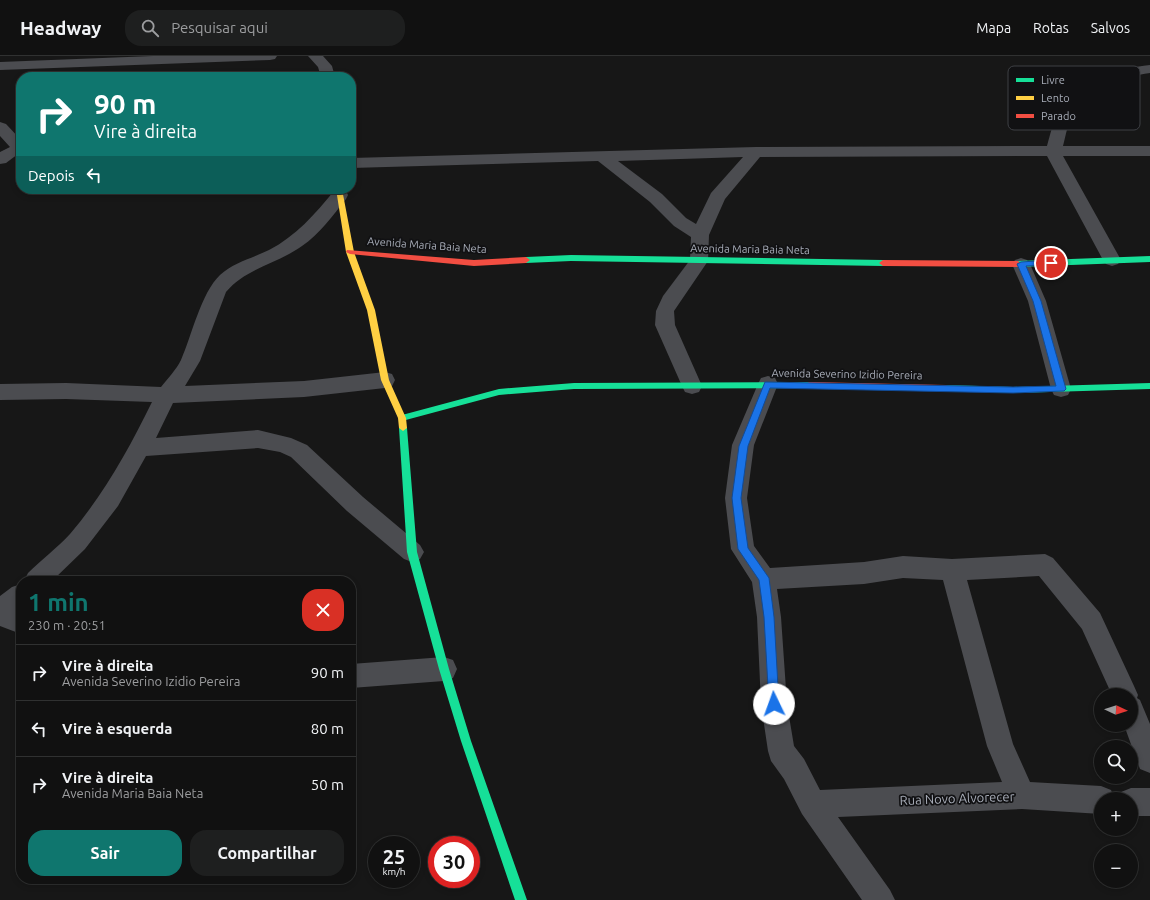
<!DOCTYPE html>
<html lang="pt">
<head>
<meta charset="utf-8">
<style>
	:root { --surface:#111; --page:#1e1f1f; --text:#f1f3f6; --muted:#9c9d9f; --line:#303131; --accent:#0f766e }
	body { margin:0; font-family:Ubuntu,sans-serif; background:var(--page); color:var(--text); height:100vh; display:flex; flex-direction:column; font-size:15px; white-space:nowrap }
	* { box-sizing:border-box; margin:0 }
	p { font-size:13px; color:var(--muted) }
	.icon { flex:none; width:22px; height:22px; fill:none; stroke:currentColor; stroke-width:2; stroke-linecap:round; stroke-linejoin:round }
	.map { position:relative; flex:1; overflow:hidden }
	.side { position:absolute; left:16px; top:520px; width:340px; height:308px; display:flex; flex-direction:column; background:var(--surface); border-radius:16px; box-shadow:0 2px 6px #0003,0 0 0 1px var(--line) }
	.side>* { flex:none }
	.banner { position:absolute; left:16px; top:16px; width:340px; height:122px; border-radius:16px; box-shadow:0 2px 6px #0003,0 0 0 1px var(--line); background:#0f766e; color:#fff; overflow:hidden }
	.needle { width:26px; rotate:94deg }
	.controls { position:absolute; left:1094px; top:632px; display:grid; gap:8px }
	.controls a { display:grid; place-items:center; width:44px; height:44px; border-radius:50%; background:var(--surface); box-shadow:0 2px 6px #0003,0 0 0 1px var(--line); font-size:20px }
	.speed { position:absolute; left:368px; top:780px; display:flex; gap:8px; font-size:20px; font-weight:700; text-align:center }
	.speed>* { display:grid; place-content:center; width:52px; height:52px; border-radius:50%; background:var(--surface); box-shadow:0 2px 6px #0003,0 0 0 1px var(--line); line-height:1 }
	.speed small { font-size:10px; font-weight:400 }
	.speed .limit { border:6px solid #d22; background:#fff; color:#111 }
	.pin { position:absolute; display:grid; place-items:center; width:34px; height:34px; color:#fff; margin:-17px; border:2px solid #fff; border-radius:50%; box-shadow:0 1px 4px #0007 }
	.me { position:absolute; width:44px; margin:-22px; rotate:357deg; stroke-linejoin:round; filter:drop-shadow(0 0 3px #0008) }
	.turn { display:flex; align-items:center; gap:14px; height:84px; padding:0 12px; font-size:18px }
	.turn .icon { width:52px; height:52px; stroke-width:2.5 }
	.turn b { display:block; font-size:28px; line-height:34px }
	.then { display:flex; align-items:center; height:38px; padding:0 12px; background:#0003; gap:8px; font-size:15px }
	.round { display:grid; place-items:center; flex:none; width:42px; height:42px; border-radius:16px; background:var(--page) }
	.summary { display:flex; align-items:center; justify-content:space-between; height:68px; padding:0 12px }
	h1 { font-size:24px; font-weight:700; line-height:30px; color:var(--accent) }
	.primary-button { display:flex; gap:8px; margin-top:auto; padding:8px 12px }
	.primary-button a { flex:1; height:46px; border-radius:16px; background:var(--accent); color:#fff; font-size:16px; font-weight:700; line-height:46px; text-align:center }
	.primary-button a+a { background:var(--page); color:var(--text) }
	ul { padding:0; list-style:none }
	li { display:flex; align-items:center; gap:12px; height:56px; padding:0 12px; border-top:1px solid var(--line) }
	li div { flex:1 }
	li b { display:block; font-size:15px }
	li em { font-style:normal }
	header { display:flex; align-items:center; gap:24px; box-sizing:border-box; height:56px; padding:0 20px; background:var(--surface); border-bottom:1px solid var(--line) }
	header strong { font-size:19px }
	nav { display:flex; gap:22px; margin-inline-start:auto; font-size:14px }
	.search { width:280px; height:36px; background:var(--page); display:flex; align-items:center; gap:10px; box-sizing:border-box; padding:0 14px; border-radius:16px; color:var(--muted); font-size:15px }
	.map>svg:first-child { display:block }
</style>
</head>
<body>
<header>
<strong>Headway</strong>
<div class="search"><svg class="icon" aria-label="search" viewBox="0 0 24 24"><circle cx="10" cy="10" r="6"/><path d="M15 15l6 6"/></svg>Pesquisar aqui</div>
<nav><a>Mapa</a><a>Rotas</a><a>Salvos</a></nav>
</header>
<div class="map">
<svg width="1150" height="844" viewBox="0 0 1150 844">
	<rect width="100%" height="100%" fill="#171717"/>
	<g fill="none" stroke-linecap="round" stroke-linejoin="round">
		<path fill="#4b4c50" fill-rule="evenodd" d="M153,0H277L275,3L270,4L0,14V6Z
			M308,0H323L332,10L335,21H321L318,11Z
			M1150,9V17C1123,21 1089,30 1074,55C1068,65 1066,79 1063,90H1150V100H1063L1121,204L1118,208L1112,210L1106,208L1103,204L1047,100L760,101L725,143L709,179L708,205L674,255L675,269L702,330L699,336L692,338L685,336L682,330L655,269L656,255L663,240L690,204L691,181L674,170L650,146L598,105L351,112V102L756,91L1047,90C1050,79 1053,66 1059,55C1076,23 1117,13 1150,9ZM743,101L711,137L696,168L686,162L662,138L618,105Z
			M0,66L6,68L21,84V99L18,98L6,107L0,108V96L10,91L0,80Z
			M340,134L346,135L348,139L346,143C333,159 320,178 302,190C277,208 246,212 226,236L200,305L185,330L304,325L385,316L392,318L395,324L392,330L385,332L304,341L173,347L156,382L258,374L291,382L307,389L363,441L420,489L424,496L420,503L412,506L404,503L347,455L291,401L280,396L258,392L146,400L118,450L85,493L52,525H24L28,517C41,504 57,492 70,478C104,438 129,393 152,346L66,343L0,344V328L66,327L161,331C168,322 176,314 181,304C192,279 201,237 220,219C234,206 253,202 269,194C296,180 315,158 334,135Z
			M1021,202L1027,204L1030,208L1046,245L1071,333L1068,339L1061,341L1054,339L1051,333L1028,245L1012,208L1015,204Z
			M768,320L775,322L778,328L754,389L747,442L754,490L770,512L864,506L903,500L952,503L1045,498L1053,502L1100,557L1134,630L1138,639L1137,642L1140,644L1150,668V717L1140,713L1124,669H1131V639H1112L1082,573L1039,520L967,524L1013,688L1030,726L1101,730L1111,734L1115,743H1101V758L1022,753L838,761L890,834L895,844H862L802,758L784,723L771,705L768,695L761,648L757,561L752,526L731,493L725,442L732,389L758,328L761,322ZM903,522L943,524L987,690L1002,726L820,734L804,703L794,690L787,648L781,561L777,533L864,528Z
			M21,528V578L0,570V540L12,531Z
			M444,601L453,604L457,613L453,622L444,625L351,632V608Z
			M1131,732H1150V760H1131V743H1118L1121,736Z"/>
		<path fill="#16e098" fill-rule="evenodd" d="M571,199L883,204L887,207L883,210L571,205L526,207L522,204L526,201Z
			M1150,200V206L1018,211L1014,208L1018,205Z
			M809,326L813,329L809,332L574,333L499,339L402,365L398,362L402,359L499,333L574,327Z
			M1150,327V333L1013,337L946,335L942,332L946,329L1013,331Z
			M403,369L407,372L417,496L449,613L471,685L527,844H515L461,685L439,613L407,496L399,372Z"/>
		<path fill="#ffcf43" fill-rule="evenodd" d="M336,133H342L354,196L375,254L389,324L406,362L407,372L403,375L399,372L398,362L381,324L367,254L346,196Z"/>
		<path fill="#f24e42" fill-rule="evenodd" d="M347,194L474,204L526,201L530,204L526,207L474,210L350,198L346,196Z
			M883,204L1018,205L1022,208L1018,211L883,210L879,207Z
			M809,326L946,329L950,332L946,335L809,332L805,329Z"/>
	</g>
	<path fill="#1a73e8" stroke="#114b97" d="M1051,204L1054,205V209L1026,210L1041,245L1066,333L1064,335L1013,337L770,332L748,390L741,442L748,492L769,522L774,561L779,648L778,652L774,653L770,652L769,648L764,561L759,524L738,493L732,442L739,390L765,326L1013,331L1056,330L1033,245L1017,208L1021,206Z"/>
	<g text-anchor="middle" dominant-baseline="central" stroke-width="3.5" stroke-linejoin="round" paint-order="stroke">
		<g font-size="11" fill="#a8adb8" stroke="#111113">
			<text transform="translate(427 189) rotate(4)">Avenida Maria Baia Neta</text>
			<text transform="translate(750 193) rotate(1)">Avenida Maria Baia Neta</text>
			<text transform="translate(847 318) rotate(1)">Avenida Severino Izidio Pereira</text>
		</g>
		<g font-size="13" fill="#a8adb8" stroke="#111113">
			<text transform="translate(957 742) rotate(-2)">Rua Novo Alvorecer</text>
		</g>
	</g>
	<rect x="1008" y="10" width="132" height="64" rx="6" fill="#111113" stroke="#3e4045" stroke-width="1"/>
	<rect x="1016" y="22" width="18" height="4" fill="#16e098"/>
	<rect x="1016" y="40" width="18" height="4" fill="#ffcf43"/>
	<rect x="1016" y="58" width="18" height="4" fill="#f24e42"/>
	<g font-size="11" fill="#a8adb8">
		<text x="1041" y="28">Livre</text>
		<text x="1041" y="46">Lento</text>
		<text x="1041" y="64">Parado</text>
	</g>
</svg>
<div class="controls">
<a><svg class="needle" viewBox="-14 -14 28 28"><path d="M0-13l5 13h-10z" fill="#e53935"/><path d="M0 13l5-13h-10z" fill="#9c9d9f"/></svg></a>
<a><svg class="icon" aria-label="search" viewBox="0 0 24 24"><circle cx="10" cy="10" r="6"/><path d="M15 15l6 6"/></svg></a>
<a>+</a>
<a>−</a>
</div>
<div class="speed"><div>25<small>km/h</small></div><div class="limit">30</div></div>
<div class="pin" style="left:1051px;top:207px;background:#d93025"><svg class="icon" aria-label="arrive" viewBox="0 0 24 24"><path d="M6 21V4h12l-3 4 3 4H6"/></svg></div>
<svg class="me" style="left:774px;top:648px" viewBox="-20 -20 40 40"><circle r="19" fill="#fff"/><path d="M0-13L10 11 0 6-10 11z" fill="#1a73e8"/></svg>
<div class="banner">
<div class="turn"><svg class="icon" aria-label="right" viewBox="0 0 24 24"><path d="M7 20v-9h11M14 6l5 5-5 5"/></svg><div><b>90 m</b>Vire à direita</div></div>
<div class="then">Depois<svg class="icon" aria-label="left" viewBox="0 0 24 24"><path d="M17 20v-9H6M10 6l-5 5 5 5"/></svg></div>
</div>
<section class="side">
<div class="summary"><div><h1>1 min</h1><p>230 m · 20:51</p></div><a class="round" style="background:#d93025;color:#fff"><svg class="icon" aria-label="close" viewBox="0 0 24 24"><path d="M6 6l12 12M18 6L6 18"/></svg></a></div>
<ul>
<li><svg class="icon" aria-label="right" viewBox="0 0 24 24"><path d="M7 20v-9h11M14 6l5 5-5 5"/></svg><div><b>Vire à direita</b><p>Avenida Severino Izidio Pereira</p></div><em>90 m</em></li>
<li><svg class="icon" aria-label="left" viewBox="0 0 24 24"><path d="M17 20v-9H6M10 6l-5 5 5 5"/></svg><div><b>Vire à esquerda</b></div><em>80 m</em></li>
<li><svg class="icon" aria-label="right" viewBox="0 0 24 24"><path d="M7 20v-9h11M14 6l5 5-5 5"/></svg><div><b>Vire à direita</b><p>Avenida Maria Baia Neta</p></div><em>50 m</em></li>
</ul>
<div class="primary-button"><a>Sair</a><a>Compartilhar</a></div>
</section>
</div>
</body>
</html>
